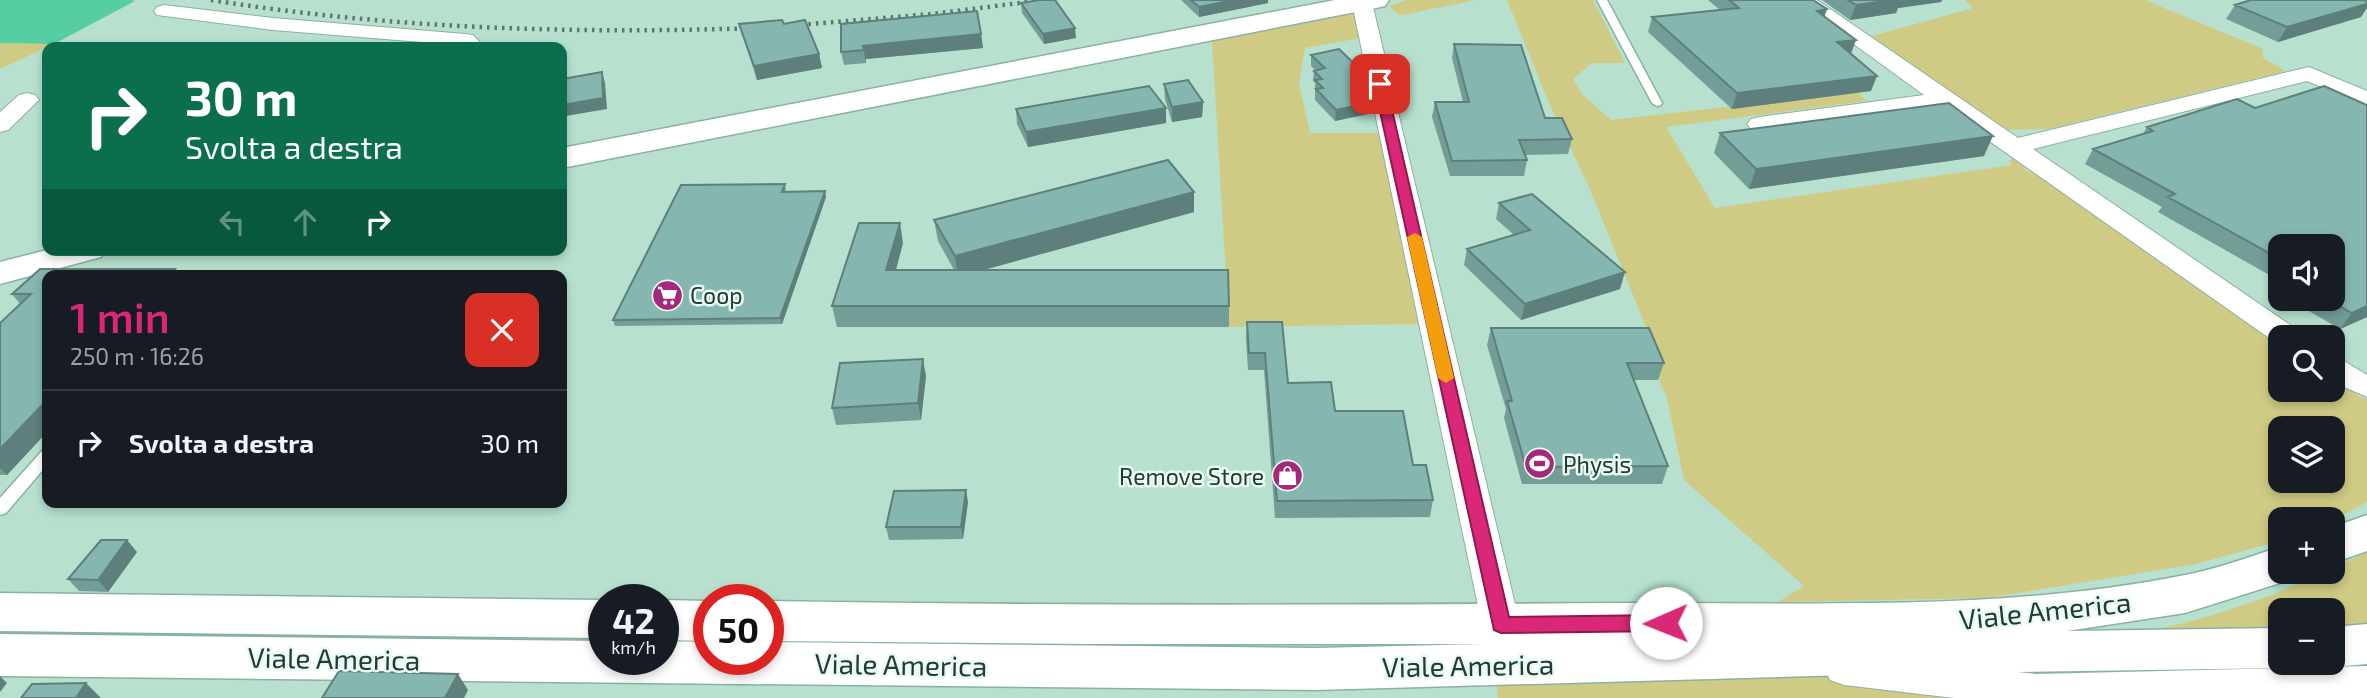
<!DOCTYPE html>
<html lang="it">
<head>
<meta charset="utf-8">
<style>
	:root { --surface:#171b24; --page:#242831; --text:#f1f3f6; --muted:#9ea1a6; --line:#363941; --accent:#db2777 }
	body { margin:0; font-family:"Exo 2",sans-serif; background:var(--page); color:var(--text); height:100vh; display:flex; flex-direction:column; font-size:26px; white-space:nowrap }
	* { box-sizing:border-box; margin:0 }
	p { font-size:23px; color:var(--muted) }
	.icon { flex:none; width:38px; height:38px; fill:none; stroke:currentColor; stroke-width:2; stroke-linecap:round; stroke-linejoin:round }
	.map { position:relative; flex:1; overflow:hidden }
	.side { position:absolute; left:42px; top:270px; width:525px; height:238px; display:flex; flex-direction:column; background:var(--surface); border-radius:14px; box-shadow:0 4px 10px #0003 }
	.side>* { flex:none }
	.hud { position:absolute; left:42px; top:42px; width:525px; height:214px; border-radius:14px; box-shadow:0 4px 10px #0003; background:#0b6e4f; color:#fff; overflow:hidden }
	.fabs { position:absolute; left:2268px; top:234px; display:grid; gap:14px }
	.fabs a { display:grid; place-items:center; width:77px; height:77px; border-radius:14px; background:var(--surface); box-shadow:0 4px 10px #0003; font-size:35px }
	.speed { position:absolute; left:588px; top:584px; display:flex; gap:14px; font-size:35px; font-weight:700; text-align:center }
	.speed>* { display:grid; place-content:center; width:91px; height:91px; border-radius:50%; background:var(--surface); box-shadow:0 4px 10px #0003; line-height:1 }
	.speed small { font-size:18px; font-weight:400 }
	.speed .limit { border:10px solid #d22; background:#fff; color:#111 }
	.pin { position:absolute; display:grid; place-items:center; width:60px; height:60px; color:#fff; margin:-30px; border-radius:14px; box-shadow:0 4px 10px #0006 }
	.me { position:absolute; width:77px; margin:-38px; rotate:269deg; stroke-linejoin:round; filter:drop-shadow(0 0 5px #0008) }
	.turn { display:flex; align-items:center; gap:24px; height:147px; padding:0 28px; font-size:32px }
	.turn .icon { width:91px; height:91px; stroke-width:2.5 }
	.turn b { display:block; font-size:49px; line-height:60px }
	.lanes { display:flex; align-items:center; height:66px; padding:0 28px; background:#0003; justify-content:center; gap:35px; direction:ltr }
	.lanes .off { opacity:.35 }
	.round { display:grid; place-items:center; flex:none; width:74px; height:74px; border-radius:14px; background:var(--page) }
	.headline { display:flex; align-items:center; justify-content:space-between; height:119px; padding:0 28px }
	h1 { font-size:42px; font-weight:600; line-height:52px; color:var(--accent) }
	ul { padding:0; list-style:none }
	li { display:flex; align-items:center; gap:21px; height:105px; padding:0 28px; border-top:2px solid var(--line) }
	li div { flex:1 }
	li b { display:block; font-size:26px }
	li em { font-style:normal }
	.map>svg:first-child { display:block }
</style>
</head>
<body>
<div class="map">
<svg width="2367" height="698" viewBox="0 0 2367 698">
	<rect width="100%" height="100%" fill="#b7e1ce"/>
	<path fill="#cfcb84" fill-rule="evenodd" d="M1407,0H1477L1407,14L1399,15L1389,6Z
		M1507,0H1593L1625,63H1592L1573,79L1583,95L1611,120L1858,92L1866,101L1666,127L1715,208L2012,165L2009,160L2020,158L2026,162L2024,170L2049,179L2280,341V390H2333V378L2360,397L2367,399V502L2333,520H2280V541L2196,564L1987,598L1778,602L1804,586L1684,480L1667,398L1644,345L1648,332L1589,187L1549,103ZM2280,429H2333V481H2280Z
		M1965,0H2145L2263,49V58L2286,71L2049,129L2003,130L1868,37L1973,8Z
		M1355,13L1361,38L1305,48L1299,84L1310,133H1380L1420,324L1229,327L1212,40Z
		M0,43L54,44L0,69Z
		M2367,552V628L2333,630V611H2280V632L2146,631C2191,623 2234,609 2277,593C2295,586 2314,572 2333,572V568Z
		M1727,673L1846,678L2000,698H1498L1496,680Z"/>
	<path fill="#56cea1" d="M0,0H132L135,1L54,44L0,43Z"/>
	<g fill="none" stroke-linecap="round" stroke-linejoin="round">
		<defs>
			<path id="lane" d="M1597,0H1607L1662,103L1661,105L1657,106L1652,103Z
				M47,450V465L6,513L0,515V498L42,451Z"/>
			<path id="street" d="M1354,0H1370L1372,3L1520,625L1514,636L1501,640L1488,636L1482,625L1352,3Z
				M1793,0H1817L2018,138L2309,67L2367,91V106L2307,81L2033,149L2299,331L2304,338H2280L2279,345L1941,107L1759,131L1751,129L1747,124L1751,119L1759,117L1924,95Z
				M164,5L273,18L465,34L473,35L484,47L273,30L157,15L154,11L157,7Z
				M27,93L35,95L39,100L8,130L0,132V112L19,95Z
				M2333,358L2344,361L2367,375V397L2333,382Z
				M1844,653L2036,674L2367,666V698H1954L1844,685L1830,680L1825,669L1830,658Z"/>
			<path id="secondary" d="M1335,0H1389L1385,6L1376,8L562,168V148Z
				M47,250H106L101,257L0,284V262Z
				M2367,515V551L2333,563V527Z
				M2280,547V572H2299L2296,578L2185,613L2067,631L2280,628V663H2295L2280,668L1883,674L1316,690L0,676V634L604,641V660H663V641L709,642V660H768V642L1316,648L1482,644H1089L768,641V601C1053,606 1338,605 1622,603C1810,602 2000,612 2185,575C2217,569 2249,557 2280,547Z
				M0,593L604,600H606H604V638L0,631Z
				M663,600L709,601V641L663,640Z
				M2367,624V664L2333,667L2321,663H2333V627Z"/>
		</defs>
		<use href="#lane" stroke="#89b2a0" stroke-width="3"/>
		<use href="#street" stroke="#89b2a0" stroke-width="2"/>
		<use href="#secondary" stroke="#89b2a0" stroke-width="3"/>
		<use href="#lane" fill="#fff" fill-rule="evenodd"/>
		<use href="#street" fill="#fff" fill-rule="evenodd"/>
		<use href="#secondary" fill="#fff" fill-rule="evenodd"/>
		<path stroke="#5c776b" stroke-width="4.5" stroke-dasharray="2.5 5" stroke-linecap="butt" d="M211,0C393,29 574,34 758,28
			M786,26L932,14L1043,0"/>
	</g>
	<path fill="#739d97" d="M1181,0H1268V3L1199,17Z
		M1708,0H1813L1827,9L1824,16L1856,40L1851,54L1871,91L1732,109L1648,32L1652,17L1720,10Z
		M1822,0H1942L1941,2L1898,8L1896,13L1850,20Z
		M1021,3L1076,38L1044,44L1022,13Z
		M2235,5L2361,17L2278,42L2226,19Z
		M739,24H784L819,54L822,68L757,80L743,37Z
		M981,34L983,48L866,59V63L844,65L841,52Z
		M1454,44L1572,139L1568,154L1525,155L1527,160L1524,176H1450L1432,117L1435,102H1463L1452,58Z
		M1311,55L1369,80L1368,91L1362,92L1372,113L1335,121L1315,100V83L1313,81L1314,71L1315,70L1311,66Z
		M1164,84L1203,102L1202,117L1172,122L1165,99Z
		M2237,99L2367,317L2340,329L2288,299H2333L2280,247V281L2158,212L2162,207L2085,164L2093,149L2143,134L2147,127Z
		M1016,109L1166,123L1028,147L1017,124Z
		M1720,133L1984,156L1749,189L1714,153Z
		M785,184L786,190V192L825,191L826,197L782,324L615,326L613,320Z
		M1499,203L1620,289L1521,320L1464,265L1467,249L1514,235L1496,219Z
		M1194,212L983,270L1229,306V327H837L832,306L903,243L896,270H954L938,241L934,220Z
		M40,269H175L178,275H47V432L7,475H0V323L20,304L12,294Z
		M1247,322L1288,383L1335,411L1433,500L1430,517L1275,518L1264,370H1248L1246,339Z
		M1491,328L1664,363L1658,380H1634L1668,466L1662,484H1522L1504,418L1506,409L1487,345Z
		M926,376L921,420L836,425L832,408Z
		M968,502L963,539L889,540L886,527Z
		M137,552L108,592L79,591L68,579Z"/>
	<path fill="#5e7f7b" d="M1234,0H1268V3L1199,17V7Z
		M1893,0H1942L1941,2L1898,8L1896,13L1850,20L1856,5Z
		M2367,4V8L2361,17L2278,42L2287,27Z
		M1827,9L1822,24L1817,11Z
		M1075,28L1076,38L1044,44L1043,34Z
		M981,34L983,48L866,59V63L863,46Z
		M1856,40L1850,55L1837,42Z
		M819,54L822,68L757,80L754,66Z
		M602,72L605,83L607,109L566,116L562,105Z
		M1877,76L1871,91L1732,109L1737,93Z
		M1369,80L1368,91L1352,94L1354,84Z
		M1203,102L1202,117L1172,122V107Z
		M1373,102L1372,113L1335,121L1336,110Z
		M1166,108V123L1028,147L1026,132Z
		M1993,136L1984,156L1749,189L1756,169Z
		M825,191L826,197L782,324L780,318Z
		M1194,192V212L958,277L955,256Z
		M900,223L903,243L890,291L886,270Z
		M175,269L178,275H169Z
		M1625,272L1620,289L1521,320L1525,304Z
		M2367,306V317L2340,329L2352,313Z
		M923,359L926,376L921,420L918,403Z
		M47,400V432L7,475L0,468V449Z
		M966,490L968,502L963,539L961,527Z
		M127,540L137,552L108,592L98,580Z
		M458,674L468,690L464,698H445Z
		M0,676L7,683L0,692Z
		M86,683L101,698H76Z"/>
	<path fill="#86b6b0" stroke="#5e7f7b" stroke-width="2" d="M1040,0H1055L1075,28L1043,34L1021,3Z
		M1191,0H1234L1199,7Z
		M1729,0H1813L1827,9L1817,11L1856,40L1837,42L1877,76L1737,93L1652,17L1739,8Z
		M1848,0H1893L1856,5Z
		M2251,0H2364L2367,1V4L2287,27L2235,5Z
		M977,11L981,34L863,46L864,50L841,52V24Z
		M782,20L784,24L805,20L819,54L754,66L739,24Z
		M1454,44L1521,45L1545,118H1562L1572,139L1519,140L1527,160L1452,161L1435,102H1469Z
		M1339,49L1368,77L1369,80L1354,84L1373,102L1336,110L1316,89L1323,88L1315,80L1322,79L1314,71L1325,68L1311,55Z
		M602,72L603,98L562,105V79Z
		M1188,80L1203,102L1172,107L1164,84Z
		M1149,86L1166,108L1026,132L1016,109Z
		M2324,86L2367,105V306L2352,313L2327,299H2333V247H2280V259L2168,197L2175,194L2093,149L2153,131L2147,127L2237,99L2255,108Z
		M1949,103L1993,136L1756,169L1720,133Z
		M1168,160L1194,192L955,256L934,220Z
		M785,184L782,192L825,191L780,318L613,320L681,185Z
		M1532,194L1625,272L1525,304L1467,249L1530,230L1499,203Z
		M859,223H900L886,270H1228L1229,306H832Z
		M40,269H175L169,275H47V400L0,449V323L31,294H12Z
		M1247,322H1282L1288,383L1331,382L1335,411H1403L1413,465H1426L1433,500L1277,501L1265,353H1249Z
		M1491,328H1649L1664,363H1627L1668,466L1526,467L1507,401H1512Z
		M923,359L918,403L832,408L840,363Z
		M966,490L961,527H886L894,491Z
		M101,540H127L98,580L68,579Z
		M339,671L458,674L445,698H322Z
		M86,683L76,698H21L32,684Z"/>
	<path fill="#db2777" stroke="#8e194d" stroke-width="2" d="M1380,80L1386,84L1509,617L1666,615L1673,617L1676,623L1673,629L1666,631L1501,633L1494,630L1374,84Z"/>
	<path fill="#f59e0b" d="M1415,233L1422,237L1454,378L1446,383L1438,378L1407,237Z"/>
	<defs>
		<symbol id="supermarket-disc" viewBox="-11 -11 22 22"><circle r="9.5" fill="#a6287a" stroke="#e7fcf2"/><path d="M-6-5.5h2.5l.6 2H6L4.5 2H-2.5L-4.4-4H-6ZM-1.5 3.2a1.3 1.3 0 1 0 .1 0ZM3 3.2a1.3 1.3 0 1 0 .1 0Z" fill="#fff"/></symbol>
		<symbol id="stadium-disc" viewBox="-11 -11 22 22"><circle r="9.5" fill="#a6287a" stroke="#e7fcf2"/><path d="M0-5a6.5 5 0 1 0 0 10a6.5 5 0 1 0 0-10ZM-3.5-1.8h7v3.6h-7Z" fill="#fff"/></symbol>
		<symbol id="shop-disc" viewBox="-11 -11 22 22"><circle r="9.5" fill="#a6287a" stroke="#e7fcf2"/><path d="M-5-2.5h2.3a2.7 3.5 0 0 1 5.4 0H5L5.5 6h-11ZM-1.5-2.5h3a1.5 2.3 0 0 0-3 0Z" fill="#fff"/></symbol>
	</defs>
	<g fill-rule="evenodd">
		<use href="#supermarket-disc" x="650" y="278" width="35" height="35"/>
		<use href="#stadium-disc" x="1522" y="446" width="35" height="35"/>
		<use href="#shop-disc" x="1270" y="458" width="35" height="35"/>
	</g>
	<g text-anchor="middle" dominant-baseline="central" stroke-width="5" stroke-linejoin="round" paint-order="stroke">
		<g font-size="23" fill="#283932" stroke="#e7fcf2" text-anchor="start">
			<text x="690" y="295">Coop</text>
			<text x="1563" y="464">Physis</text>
			<text x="1264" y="476" text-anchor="end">Remove Store</text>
		</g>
		<g font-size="28" fill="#283932" stroke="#e7fcf2">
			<text transform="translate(2045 610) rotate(-6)">Viale America</text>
			<text transform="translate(334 658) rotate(1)">Viale America</text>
			<text transform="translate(901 664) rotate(1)">Viale America</text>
			<text transform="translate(1468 665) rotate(-1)">Viale America</text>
		</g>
	</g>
</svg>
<div class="fabs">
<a><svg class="icon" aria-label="sound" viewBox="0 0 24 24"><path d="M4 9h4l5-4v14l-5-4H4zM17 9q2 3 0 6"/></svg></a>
<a><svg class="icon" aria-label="search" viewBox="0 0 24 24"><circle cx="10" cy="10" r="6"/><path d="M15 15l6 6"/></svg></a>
<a><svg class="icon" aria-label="layers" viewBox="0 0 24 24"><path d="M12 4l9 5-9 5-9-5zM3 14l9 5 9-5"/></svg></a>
<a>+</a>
<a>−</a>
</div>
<div class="speed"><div>42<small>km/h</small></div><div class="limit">50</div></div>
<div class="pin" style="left:1380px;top:84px;background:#d93025"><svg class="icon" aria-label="arrive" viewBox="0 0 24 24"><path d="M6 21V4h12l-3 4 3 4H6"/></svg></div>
<svg class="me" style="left:1666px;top:623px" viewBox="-20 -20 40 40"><circle r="19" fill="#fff"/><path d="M0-13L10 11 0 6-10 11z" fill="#db2777"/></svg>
<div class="hud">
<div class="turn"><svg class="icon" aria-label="right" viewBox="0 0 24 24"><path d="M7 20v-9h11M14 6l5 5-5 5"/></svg><div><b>30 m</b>Svolta a destra</div></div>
<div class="lanes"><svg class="icon off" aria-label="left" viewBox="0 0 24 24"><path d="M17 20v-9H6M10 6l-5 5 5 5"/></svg><svg class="icon off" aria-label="ahead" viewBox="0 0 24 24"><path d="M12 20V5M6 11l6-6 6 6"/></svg><svg class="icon" aria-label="right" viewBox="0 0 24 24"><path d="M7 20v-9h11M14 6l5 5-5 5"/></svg></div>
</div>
<section class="side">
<div class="headline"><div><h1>1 min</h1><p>250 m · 16:26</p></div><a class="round" style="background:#d93025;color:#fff"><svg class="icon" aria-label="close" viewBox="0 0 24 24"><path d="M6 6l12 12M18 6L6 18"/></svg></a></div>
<ul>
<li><svg class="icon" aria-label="right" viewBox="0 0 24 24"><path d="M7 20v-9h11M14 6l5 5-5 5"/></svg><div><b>Svolta a destra</b></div><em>30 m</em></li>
</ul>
</section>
</div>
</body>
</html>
